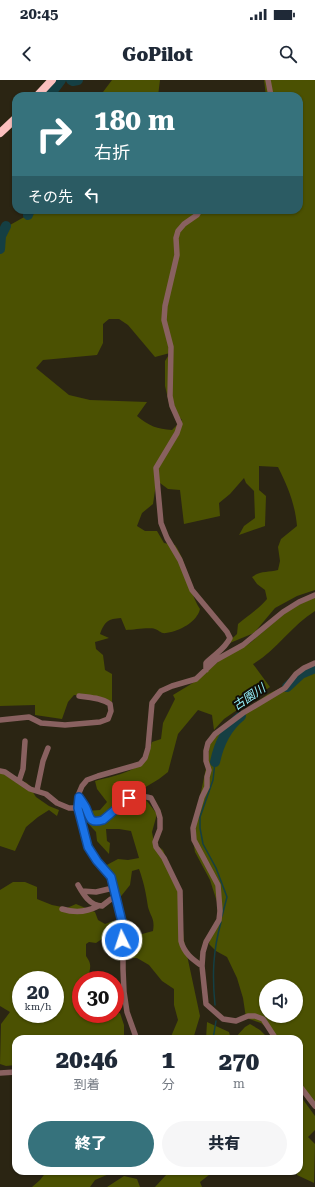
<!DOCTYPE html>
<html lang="ja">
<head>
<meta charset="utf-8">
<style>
	:root { --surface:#fff; --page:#f6f6f7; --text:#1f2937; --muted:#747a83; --accent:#36727c }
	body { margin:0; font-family:"Roboto Serif","Noto Sans JP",serif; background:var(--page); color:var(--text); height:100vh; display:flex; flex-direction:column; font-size:15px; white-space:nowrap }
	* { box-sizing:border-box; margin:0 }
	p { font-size:13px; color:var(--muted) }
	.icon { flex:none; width:22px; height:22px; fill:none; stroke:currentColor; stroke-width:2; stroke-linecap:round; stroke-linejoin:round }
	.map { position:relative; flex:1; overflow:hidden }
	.drawer { position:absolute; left:12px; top:955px; width:291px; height:140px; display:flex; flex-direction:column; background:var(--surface); border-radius:12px; box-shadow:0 1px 3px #0004 }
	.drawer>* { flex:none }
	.hud { position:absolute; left:12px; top:12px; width:291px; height:122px; border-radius:12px; box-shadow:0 1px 3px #0004; background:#36727c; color:#fff; overflow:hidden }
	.fabs { position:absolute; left:259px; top:899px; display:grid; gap:8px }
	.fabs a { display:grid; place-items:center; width:44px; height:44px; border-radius:50%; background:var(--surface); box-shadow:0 1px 3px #0004; font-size:20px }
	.speed { position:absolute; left:12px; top:891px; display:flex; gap:8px; font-size:20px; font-weight:700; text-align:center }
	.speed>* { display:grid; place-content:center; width:52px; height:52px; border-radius:50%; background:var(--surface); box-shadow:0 1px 3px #0004; line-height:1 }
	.speed small { font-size:10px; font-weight:400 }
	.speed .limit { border:6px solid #d22; background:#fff; color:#111 }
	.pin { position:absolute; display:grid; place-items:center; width:34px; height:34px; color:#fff; margin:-17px; border-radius:8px; box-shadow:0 2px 6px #0006 }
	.me { position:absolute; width:44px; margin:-22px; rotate:356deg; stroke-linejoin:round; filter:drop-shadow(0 0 3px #0008) }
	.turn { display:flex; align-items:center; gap:14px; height:84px; padding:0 16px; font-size:18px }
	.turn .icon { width:52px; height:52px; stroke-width:2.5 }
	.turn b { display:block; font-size:28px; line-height:34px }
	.then { display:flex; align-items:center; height:38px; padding:0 16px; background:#0003; gap:8px; font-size:15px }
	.eta { display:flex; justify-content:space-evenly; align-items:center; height:68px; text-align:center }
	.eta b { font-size:24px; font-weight:800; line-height:28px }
	.action { display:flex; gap:8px; margin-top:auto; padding:8px 16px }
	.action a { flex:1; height:46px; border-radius:24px; background:var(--accent); color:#fff; font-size:16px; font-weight:800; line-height:46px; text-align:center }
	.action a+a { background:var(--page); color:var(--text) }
	.status { display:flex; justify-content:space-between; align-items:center; height:28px; padding:0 20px; background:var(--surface); direction:ltr }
	.status svg { height:11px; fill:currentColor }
	header { display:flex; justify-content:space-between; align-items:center; height:52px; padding:0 16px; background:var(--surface); font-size:18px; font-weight:800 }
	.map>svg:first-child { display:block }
</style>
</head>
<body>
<div class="status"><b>20:45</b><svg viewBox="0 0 49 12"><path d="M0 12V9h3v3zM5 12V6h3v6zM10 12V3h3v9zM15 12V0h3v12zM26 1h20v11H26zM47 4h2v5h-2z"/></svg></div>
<header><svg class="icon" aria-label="back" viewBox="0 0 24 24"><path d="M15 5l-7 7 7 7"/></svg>GoPilot<svg class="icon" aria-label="search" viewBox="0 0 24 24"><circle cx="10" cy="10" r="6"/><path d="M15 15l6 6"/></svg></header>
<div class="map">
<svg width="315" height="1107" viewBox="0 0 315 1107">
	<rect width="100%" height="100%" fill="#2b2513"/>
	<path fill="#4b5102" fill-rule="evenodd" d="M112,0H160L158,16H100Z
		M264,0H315V510L297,516L275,528L254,553L225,565L237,554L238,544C247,536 259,529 267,519L265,510L257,504L252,497C261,490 268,493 278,490L280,481L278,467L281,459L297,446C295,424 288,407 278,387L259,386V410L266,416L265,446L239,455L244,446L255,438L254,411L246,403L244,398L230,414L219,423L220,436L184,444L180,410L168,409L160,403L156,404L153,424L142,433L137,446L145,451H157L164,463L175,465C189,485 187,509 200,529C197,542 180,551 166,553C161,554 159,550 155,549C148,547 134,550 126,550L121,538C108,539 105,541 100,554L109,558L95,562L96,569L103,575L105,590L112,594V622L98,617L74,615L68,622L62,639L35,635V625L0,626V155L1,150L26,136L32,130H299V16H266ZM109,239H119L128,245L155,277L170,273L165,281V306L170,327L182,340L172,350C157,349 149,346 137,336L147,322L90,320L69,315L36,288L43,280L97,275L103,263V244Z
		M315,517V531C292,545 277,570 253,584L270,607L224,639L214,650L212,635L198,630L178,654L168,692L159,699L144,708L143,716L157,734L152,752L154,763L163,770L179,810L184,861L200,936L193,959H170L178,940L174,925V909L162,901L149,885L137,878H125L124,859L153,851C155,838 151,838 148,827C146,813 144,803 139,789L132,791L130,805L118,820L112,804L103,787L118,779L128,780L139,778L131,751L119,749H106L107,761L110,763L109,774L97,761L96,752L84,739L87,731L100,730L107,722L97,709L95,701C110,697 136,692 146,679C149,674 150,667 152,662L161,659L163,643L175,619L173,615L196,601L219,581L250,563L290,529Z
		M315,592V1029C295,1012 299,983 299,959H279L261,943L246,938L243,918L237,898L227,877L216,871L209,864L212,852L218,838L217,822L210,800L195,772L192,755L206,688L210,664L229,641L268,614ZM266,906H296V936H266Z
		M0,692L27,703L36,717L49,726L59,730L57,736L49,730L38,737L26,747L15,771L0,766Z
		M13,802H25L37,807V819L52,825L67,828L76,824L95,832L98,840L105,844L113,841L114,870L111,860L102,859L96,863L89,862L86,864V876C94,887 88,889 89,900H81V934L120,933L124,945V959H16V985L6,986L0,984L1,944L10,932L0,926V810ZM21,900H55V934H21Z
		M207,942L229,952L231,959H206Z
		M250,944L260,950L269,959H234L245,947Z
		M299,1014L315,1036V1050L308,1057L315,1064L314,1103L297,1095L296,1091H299Z
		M47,1091H116L95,1100L90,1107H32L40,1100Z
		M174,1091H214L200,1102L202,1107H155L167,1094Z
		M124,1096L137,1099L140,1107H107Z"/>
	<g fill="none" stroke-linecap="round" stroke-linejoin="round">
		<path stroke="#153f43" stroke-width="1.5" d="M215,682L213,700L200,737V748L203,764L216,788L227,817L222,836
			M215,925C212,895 213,871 221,842
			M213,959L216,941"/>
		<path stroke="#153f43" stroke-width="10" d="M71,0L73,1L78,0
			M49,16L61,0
			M28,135L30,130
			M0,169L1,156L6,146
			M287,607L301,594L315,588
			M215,682C219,663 226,648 241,636"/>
		<path stroke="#896160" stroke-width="5.5" d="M268,0L271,16
			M200,130L197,135L184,144L178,151L176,158L177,175L165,226L164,240L171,267L170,316L172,326L180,344L177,353L156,388L161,443L167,458L180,480L192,510L227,552L230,558C225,569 215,574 206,583V590
			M0,640L29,637L41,643L65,645L100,642L108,639L111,631L110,624C102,618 89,617 79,616
			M0,691L5,692L30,709L46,714L57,723L69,728H78
			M19,701L23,689L25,661
			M37,710L43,681L48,668
			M79,718C81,721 84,725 86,729C87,732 87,735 89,738C99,750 121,725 129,718C137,714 142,716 151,718L158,731L160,738V749L155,762L156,767L164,778L180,811L181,861C184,873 192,879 202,886L206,924L223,939L236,941L248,936H255L263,939L276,959
			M78,805C83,814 90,826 102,826L111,819H116
			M82,811L96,812L113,808
			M62,829C75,833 87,832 98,826
			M202,886L203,872L206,862L219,840L220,831L218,805L194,760L193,748L202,717L207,707V697L209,690L206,681V671L208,663L215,654L243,633L285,608L296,594L304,588L315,583
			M135,959L136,957L127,932L124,912L123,889V846L111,797L97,781L88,767L78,728L79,713L82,706L87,700L98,696L140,684L145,678L148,668L152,623L161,611L172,606L196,599L216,580L243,565L283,532L299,522L315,515
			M0,993L16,992
			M299,1005L315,1026"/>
		<path stroke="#fcc0be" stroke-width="8" d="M37,16L52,0
			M0,53L16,38"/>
	</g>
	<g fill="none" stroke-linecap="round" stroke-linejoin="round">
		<defs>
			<path id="route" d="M122,860L123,846L111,797L97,781L88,767L78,728L79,717C81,720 84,724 86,728C90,737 89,744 103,740L129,718"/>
		</defs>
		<use href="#route" stroke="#114b97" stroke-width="10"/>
		<use href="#route" stroke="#1a73e8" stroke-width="7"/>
	</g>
	<g text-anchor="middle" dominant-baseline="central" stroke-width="4" stroke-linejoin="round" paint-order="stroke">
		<g font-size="12" font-style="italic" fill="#95eff9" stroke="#110e07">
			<text transform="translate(249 617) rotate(-34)">古園川</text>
		</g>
	</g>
</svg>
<div class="fabs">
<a><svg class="icon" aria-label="sound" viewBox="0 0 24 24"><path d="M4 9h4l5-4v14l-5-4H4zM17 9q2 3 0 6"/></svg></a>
</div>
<div class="speed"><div>20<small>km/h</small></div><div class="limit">30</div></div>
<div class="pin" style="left:129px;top:718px;background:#d93025"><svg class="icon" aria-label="arrive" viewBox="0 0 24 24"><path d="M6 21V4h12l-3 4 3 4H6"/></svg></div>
<svg class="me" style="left:122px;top:860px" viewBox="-20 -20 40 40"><circle r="17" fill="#1a73e8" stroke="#fff" stroke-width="3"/><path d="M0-11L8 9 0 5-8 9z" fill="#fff"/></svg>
<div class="hud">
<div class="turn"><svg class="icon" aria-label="right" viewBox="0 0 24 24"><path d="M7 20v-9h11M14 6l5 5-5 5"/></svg><div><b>180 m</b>右折</div></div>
<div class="then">その先<svg class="icon" aria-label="left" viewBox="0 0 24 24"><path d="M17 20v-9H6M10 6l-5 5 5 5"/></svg></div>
</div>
<section class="drawer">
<div class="eta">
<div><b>20:46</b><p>到着</p></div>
<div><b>1</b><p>分</p></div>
<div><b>270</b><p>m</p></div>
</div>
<div class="action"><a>終了</a><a>共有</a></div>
</section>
</div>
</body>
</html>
